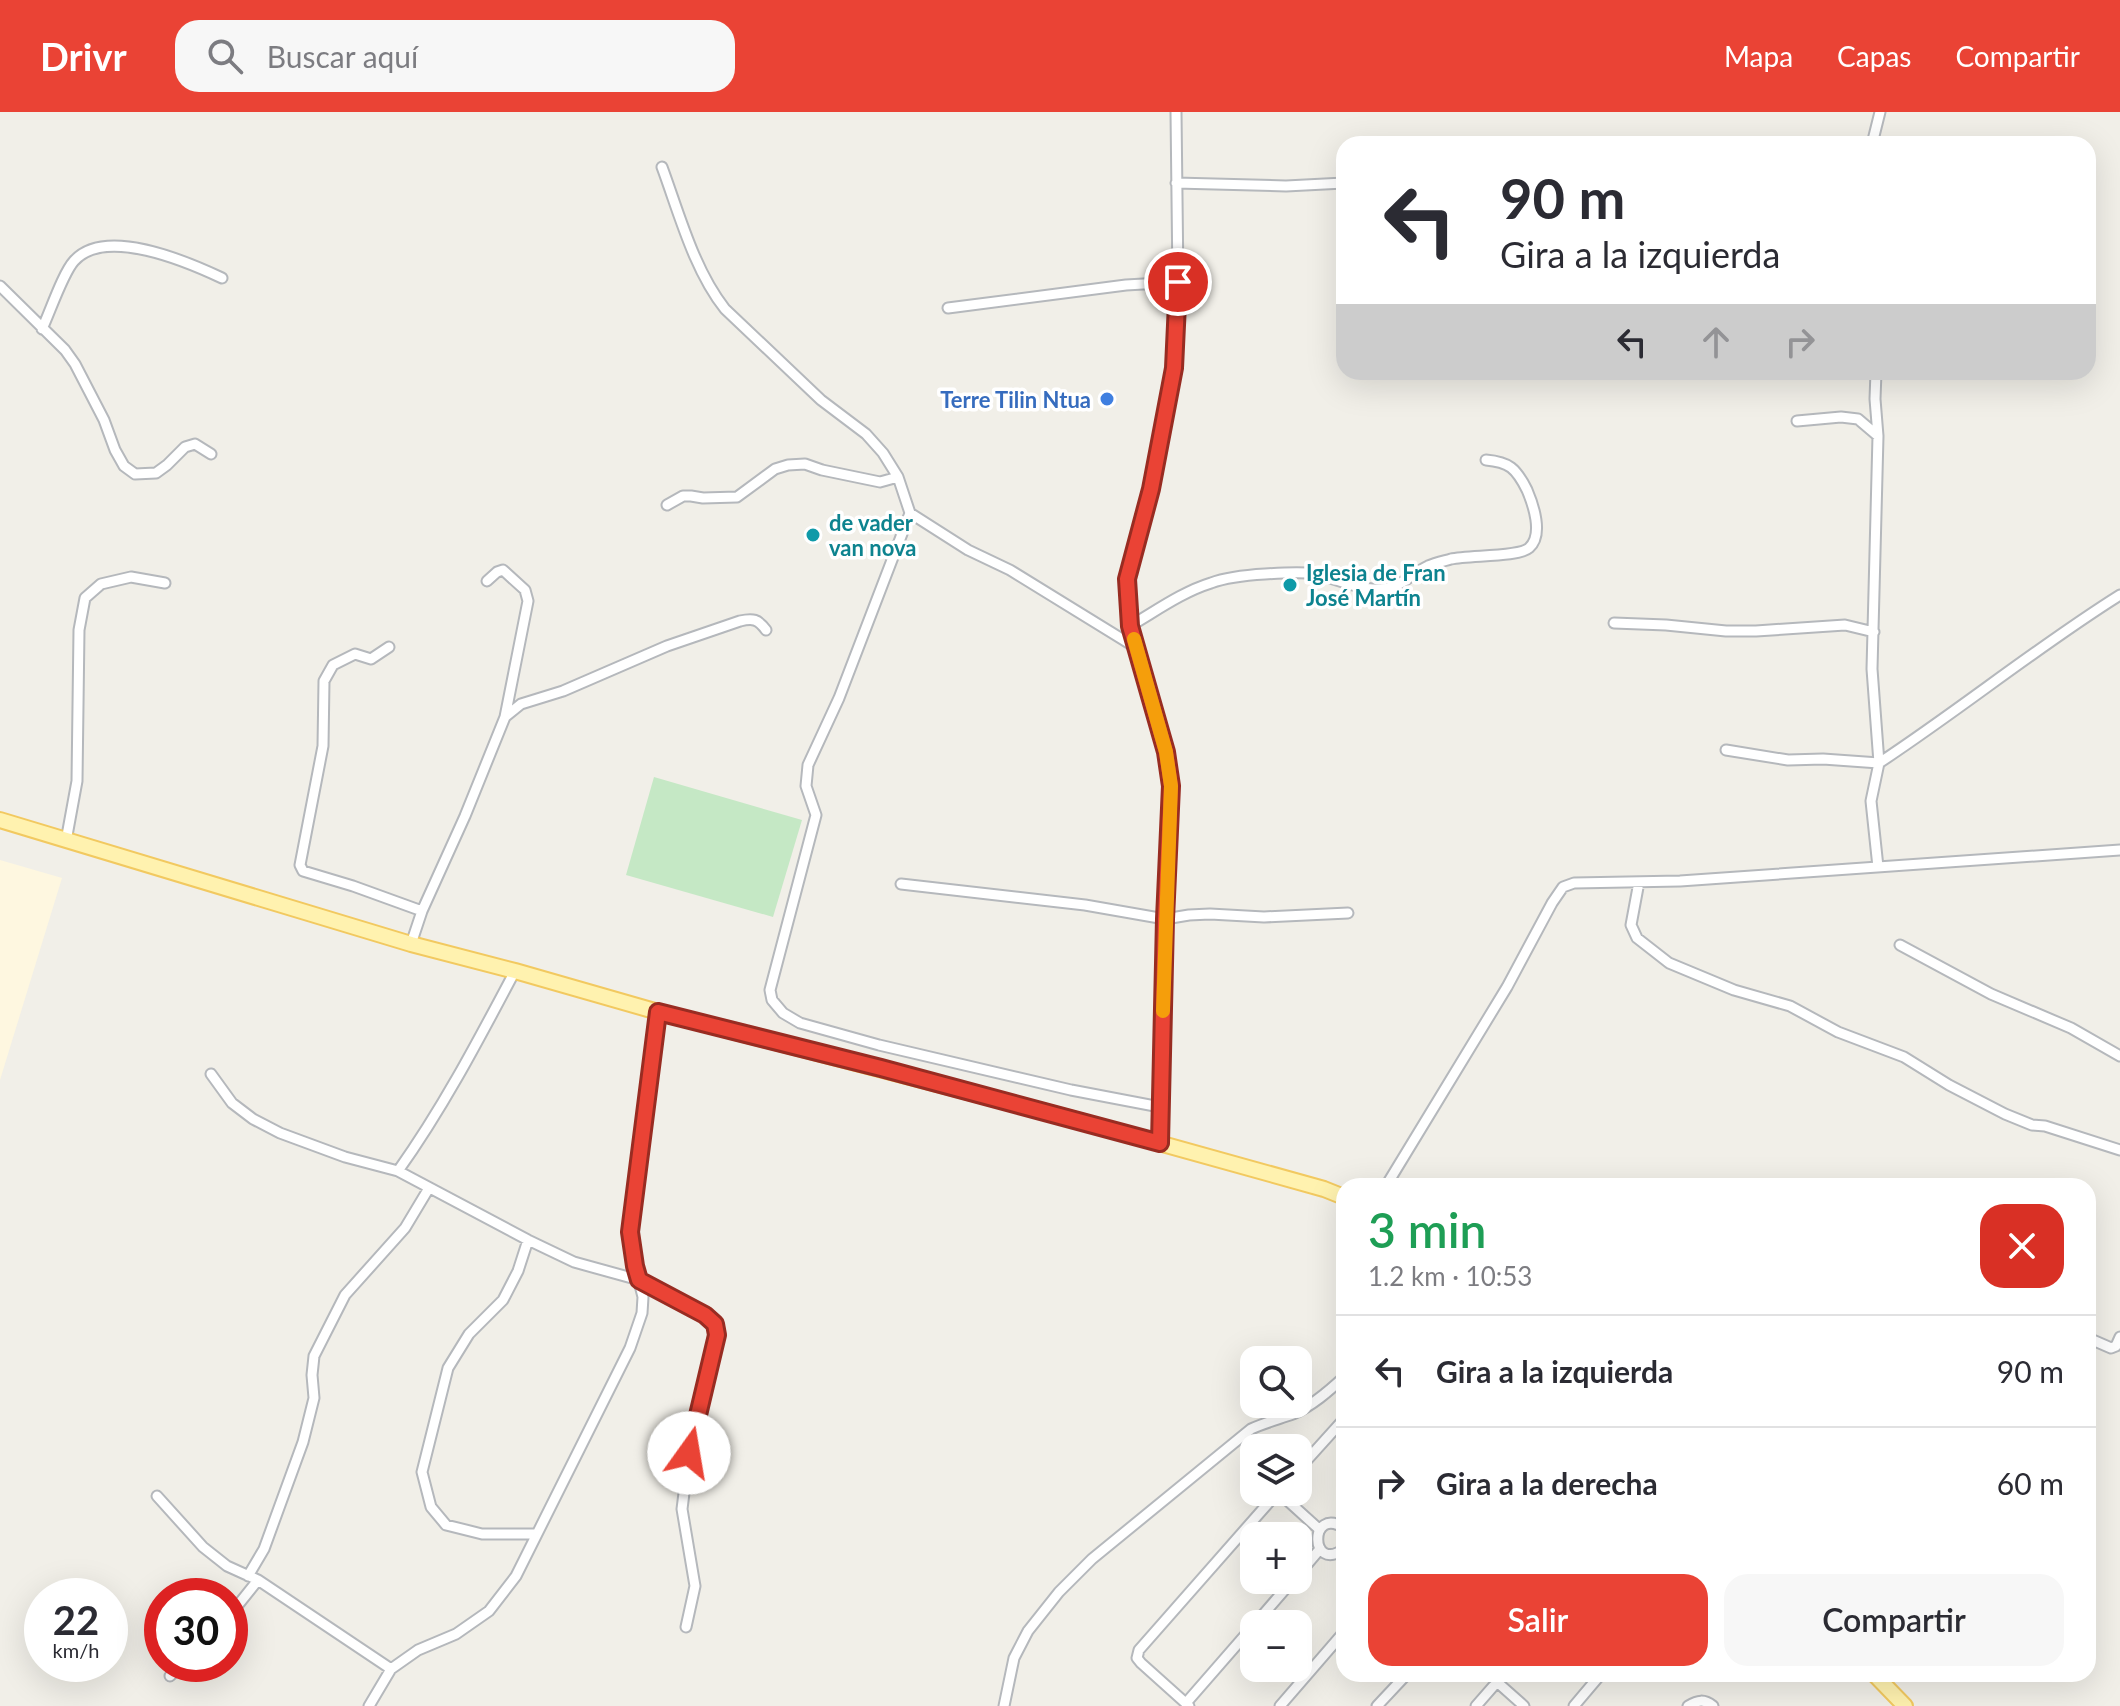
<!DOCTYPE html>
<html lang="es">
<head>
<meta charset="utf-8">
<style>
	:root { --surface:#fff; --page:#f7f7f7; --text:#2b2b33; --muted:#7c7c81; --line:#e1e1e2; --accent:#ea4335 }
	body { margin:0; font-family:Lato,sans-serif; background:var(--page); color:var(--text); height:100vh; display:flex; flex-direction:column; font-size:30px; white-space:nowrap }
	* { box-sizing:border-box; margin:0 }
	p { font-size:26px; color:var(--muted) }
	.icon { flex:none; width:44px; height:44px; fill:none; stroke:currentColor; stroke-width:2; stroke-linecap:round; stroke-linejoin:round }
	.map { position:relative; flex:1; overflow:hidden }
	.side { position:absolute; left:1336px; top:1066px; width:760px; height:504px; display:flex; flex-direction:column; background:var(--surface); border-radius:24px; box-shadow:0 8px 32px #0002 }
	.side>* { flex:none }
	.guide { position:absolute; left:1336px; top:24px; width:760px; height:244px; border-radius:24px; box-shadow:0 8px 32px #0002; background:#fff; color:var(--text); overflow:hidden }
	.tools { position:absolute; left:1240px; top:1234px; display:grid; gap:16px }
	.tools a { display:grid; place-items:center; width:72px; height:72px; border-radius:16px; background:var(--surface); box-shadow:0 8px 32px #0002; font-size:40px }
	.speed { position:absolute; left:24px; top:1466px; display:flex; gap:16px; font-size:40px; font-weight:700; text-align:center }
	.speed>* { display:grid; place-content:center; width:104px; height:104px; border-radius:50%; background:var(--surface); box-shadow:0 8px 32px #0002; line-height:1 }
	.speed small { font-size:20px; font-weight:400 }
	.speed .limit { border:12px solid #d22; background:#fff; color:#111 }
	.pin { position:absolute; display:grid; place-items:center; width:68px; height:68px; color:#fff; margin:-34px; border:4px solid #fff; border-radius:50%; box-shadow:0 2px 8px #0007 }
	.me { position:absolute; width:88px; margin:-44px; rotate:13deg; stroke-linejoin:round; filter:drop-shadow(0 0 6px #0008) }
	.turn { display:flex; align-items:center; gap:28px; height:168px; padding:0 32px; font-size:36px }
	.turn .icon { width:104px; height:104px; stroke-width:2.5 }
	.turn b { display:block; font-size:56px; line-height:68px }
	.lanes { display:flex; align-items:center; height:76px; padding:0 32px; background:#0003; justify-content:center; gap:40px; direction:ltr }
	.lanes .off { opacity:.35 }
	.round { display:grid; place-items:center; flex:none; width:84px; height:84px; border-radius:24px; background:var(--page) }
	.summary { display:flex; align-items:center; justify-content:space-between; height:136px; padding:0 32px }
	h1 { font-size:48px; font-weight:600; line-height:60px; color:#1e9e55 }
	.cta { display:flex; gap:16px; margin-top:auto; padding:16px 32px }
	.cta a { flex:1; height:92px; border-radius:24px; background:var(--accent); color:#fff; font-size:32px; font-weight:600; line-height:92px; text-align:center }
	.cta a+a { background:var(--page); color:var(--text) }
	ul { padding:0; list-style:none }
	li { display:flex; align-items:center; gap:24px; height:112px; padding:0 32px; border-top:2px solid var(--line) }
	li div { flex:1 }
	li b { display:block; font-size:30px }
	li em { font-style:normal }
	header { display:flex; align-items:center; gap:48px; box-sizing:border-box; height:112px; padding:0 40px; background:var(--accent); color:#fff }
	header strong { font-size:38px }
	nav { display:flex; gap:44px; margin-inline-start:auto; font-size:28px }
	.search { width:560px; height:72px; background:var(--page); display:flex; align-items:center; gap:20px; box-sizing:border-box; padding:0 28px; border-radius:24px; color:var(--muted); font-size:30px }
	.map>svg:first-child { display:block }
</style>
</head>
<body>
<header>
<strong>Drivr</strong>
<div class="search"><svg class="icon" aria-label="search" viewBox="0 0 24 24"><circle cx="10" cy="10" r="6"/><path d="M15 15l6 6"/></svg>Buscar aquí</div>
<nav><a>Mapa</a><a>Capas</a><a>Compartir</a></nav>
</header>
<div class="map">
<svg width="2120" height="1594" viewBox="0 0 2120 1594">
	<rect width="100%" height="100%" fill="#f1efe8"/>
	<path fill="#fef7e0" d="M0,748L62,766L0,968Z"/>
	<path fill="#c5e8c5" d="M654,665L802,708L773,805L626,763Z"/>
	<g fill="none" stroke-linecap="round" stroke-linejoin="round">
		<defs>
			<path id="street" d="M1872,32L1880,0
				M662,55C679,101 694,158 725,197L821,288L866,322L883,341L898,365L910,401L968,438L1010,458L1135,535
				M1176,71L1286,74L1344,71
				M0,174L65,238L75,252L104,308L115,338L124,354L135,362L156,361L167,353L185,335L195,332L211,342
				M948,196L1126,173L1178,170
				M42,217C50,200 63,161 74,149C105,114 188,150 222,166
				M1797,309L1841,305L1858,307L1878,324
				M667,393L683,384H691L703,386L737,385L775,357L788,353L805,352L822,358L880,370L898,365
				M910,401L839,586L808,653L806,674L816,703L770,878L772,888L783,901L800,911L879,933L1071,978L1160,995
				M1614,511L1666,513L1726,519H1756L1845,513L1874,520
				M1130,514C1156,499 1182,480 1211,471C1227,465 1248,463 1265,462C1279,461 1294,460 1308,461C1330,463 1351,476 1373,477C1400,479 1407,464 1428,454C1435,451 1444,449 1451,447C1468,443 1519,445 1529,436C1544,423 1533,392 1527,378C1516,356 1509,350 1486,348
				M389,535L371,547L355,542L333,553L324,569L323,634L300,753L303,759L353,774L422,799
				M505,605L521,592L563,579L667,534L740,509C753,506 758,507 766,518
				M1726,638L1788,648L1823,647L1879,651L1872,557L1878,324L1875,287L1876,260
				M66,729L77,669L79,518L85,486L101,472L131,465L165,471
				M1878,755L1871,689L1879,651C1961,597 2037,535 2120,483
				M1639,770L1631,813L1637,826L1669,851L1734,878L1790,894L1838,920L1904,945L1949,973L2005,1002L2032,1013L2045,1014L2120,1038
				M901,772L1085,793L1165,807L1189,803L1210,802L1264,805L1348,801
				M411,832L422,799L465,704L505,605L528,489L525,478L503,458L497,460L487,469
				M1900,833L1991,882L2071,916L2120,944
				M515,859C479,927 443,996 398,1059L528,1128L574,1150L639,1168L705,1203L715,1212L717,1223L689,1341L682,1397L695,1474L686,1515
				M211,962L232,991L253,1007L280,1021L345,1045L398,1059
				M1160,1031L1165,807L1171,674L1166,640L1130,514L1127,467L1151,377L1174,256L1178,170L1176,0
				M1386,1074L1507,875L1552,791L1563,775L1574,771L1680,769L2120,738
				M528,1128L518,1159L503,1188L469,1222L448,1256L422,1360L431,1395L446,1413L482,1422H537
				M2088,1226L2111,1236L2116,1234L2120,1225
				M1298,1358L1344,1307
				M1278,1380L1320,1418
				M157,1384L203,1435L227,1454L258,1468L391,1557
				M1344,1416C1309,1393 1309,1462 1344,1437
				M1298,1463L1320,1437
				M248,1464L264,1437L303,1330L314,1286L312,1263L314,1244L345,1183L405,1116L429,1076
				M230,1503L258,1468
				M1255,1512L1293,1468
				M1488,1562L1524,1594
				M170,1564L182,1552
				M1186,1591L1254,1513
				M369,1594L391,1557L418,1538L456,1522L489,1499L516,1464L630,1236L642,1201L643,1185L635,1154L630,1120L658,900
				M1004,1594L1014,1546L1028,1519L1059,1480L1092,1447L1251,1317C1264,1311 1279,1307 1293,1302C1312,1294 1329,1279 1344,1265
				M1189,1594L1141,1551L1137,1546L1139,1538L1278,1380
				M1280,1594L1344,1520
				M1377,1594L1407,1562
				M1476,1594L1504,1562
				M1574,1594L1601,1562
				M1688,1594C1698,1588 1704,1587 1713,1594"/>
			<path id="primary" d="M0,708L411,832L515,859L658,900L1069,1006L1324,1077L1344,1085
				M1874,1562L1905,1594"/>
		</defs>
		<use href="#street" stroke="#b5b8bc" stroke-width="13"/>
		<use href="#primary" stroke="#f2c960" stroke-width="18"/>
		<use href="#street" stroke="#fff" stroke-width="9"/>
		<use href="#primary" stroke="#fff2af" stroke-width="14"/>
	</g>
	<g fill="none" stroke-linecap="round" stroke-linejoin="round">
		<defs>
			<path id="route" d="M689,1341L717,1223L715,1212L705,1203L639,1168L635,1154L630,1120L658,900L881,956L1160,1031L1165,807L1171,674L1166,640L1130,514L1127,467L1151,377L1174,256L1178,170"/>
		</defs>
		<use href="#route" stroke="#982c22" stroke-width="20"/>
		<use href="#route" stroke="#ea4335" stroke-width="14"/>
		<path stroke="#f59e0b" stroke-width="14" d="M1134,527L1166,640L1171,674L1163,899"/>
	</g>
	<circle fill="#3f7fe0" stroke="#fff" stroke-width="3" cx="1107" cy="287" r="8"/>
	<g fill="#0f9aa8" stroke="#fff" stroke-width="3">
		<circle cx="813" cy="423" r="8"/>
		<circle cx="1290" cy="473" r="8"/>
	</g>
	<g text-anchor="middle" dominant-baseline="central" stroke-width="7" stroke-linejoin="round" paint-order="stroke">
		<g font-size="22" font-weight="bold" fill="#366cbe" stroke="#fff" text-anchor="end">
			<text x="1091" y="287">Terre Tilin Ntua</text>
		</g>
		<g font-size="22" font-weight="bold" fill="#0d838f" stroke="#fff" text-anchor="start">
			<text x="829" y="410">de vader<tspan x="829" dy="25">van nova</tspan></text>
			<text x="1306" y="460">Iglesia de Fran<tspan x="1306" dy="25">José Martín</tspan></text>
		</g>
	</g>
</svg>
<div class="tools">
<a><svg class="icon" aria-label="search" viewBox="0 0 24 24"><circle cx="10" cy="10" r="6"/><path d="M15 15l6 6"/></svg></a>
<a><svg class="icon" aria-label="layers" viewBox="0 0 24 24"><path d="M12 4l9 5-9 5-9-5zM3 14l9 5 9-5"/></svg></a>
<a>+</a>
<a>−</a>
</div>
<div class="speed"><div>22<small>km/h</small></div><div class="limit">30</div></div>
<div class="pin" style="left:1178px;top:170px;background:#d93025"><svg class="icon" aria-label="arrive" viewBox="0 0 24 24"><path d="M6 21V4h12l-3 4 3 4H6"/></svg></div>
<svg class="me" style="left:689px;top:1341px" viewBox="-20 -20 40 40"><circle r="19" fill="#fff"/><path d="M0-13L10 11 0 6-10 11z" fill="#ea4335"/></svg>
<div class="guide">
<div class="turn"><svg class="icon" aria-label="left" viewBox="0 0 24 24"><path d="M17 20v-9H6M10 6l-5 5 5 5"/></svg><div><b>90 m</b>Gira a la izquierda</div></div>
<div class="lanes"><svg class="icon" aria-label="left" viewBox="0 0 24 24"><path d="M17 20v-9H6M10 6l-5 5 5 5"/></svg><svg class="icon off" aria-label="ahead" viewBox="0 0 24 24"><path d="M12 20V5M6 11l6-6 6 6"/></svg><svg class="icon off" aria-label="right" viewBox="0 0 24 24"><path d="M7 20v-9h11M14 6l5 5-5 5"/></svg></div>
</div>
<section class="side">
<div class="summary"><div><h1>3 min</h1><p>1.2 km · 10:53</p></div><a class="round" style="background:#d93025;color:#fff"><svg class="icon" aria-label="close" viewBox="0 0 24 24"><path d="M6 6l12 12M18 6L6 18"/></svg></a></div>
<ul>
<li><svg class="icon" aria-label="left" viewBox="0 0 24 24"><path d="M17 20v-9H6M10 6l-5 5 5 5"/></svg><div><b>Gira a la izquierda</b></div><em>90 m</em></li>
<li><svg class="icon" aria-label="right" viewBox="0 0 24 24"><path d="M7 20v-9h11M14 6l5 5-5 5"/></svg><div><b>Gira a la derecha</b></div><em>60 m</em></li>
</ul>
<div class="cta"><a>Salir</a><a>Compartir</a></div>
</section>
</div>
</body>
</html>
